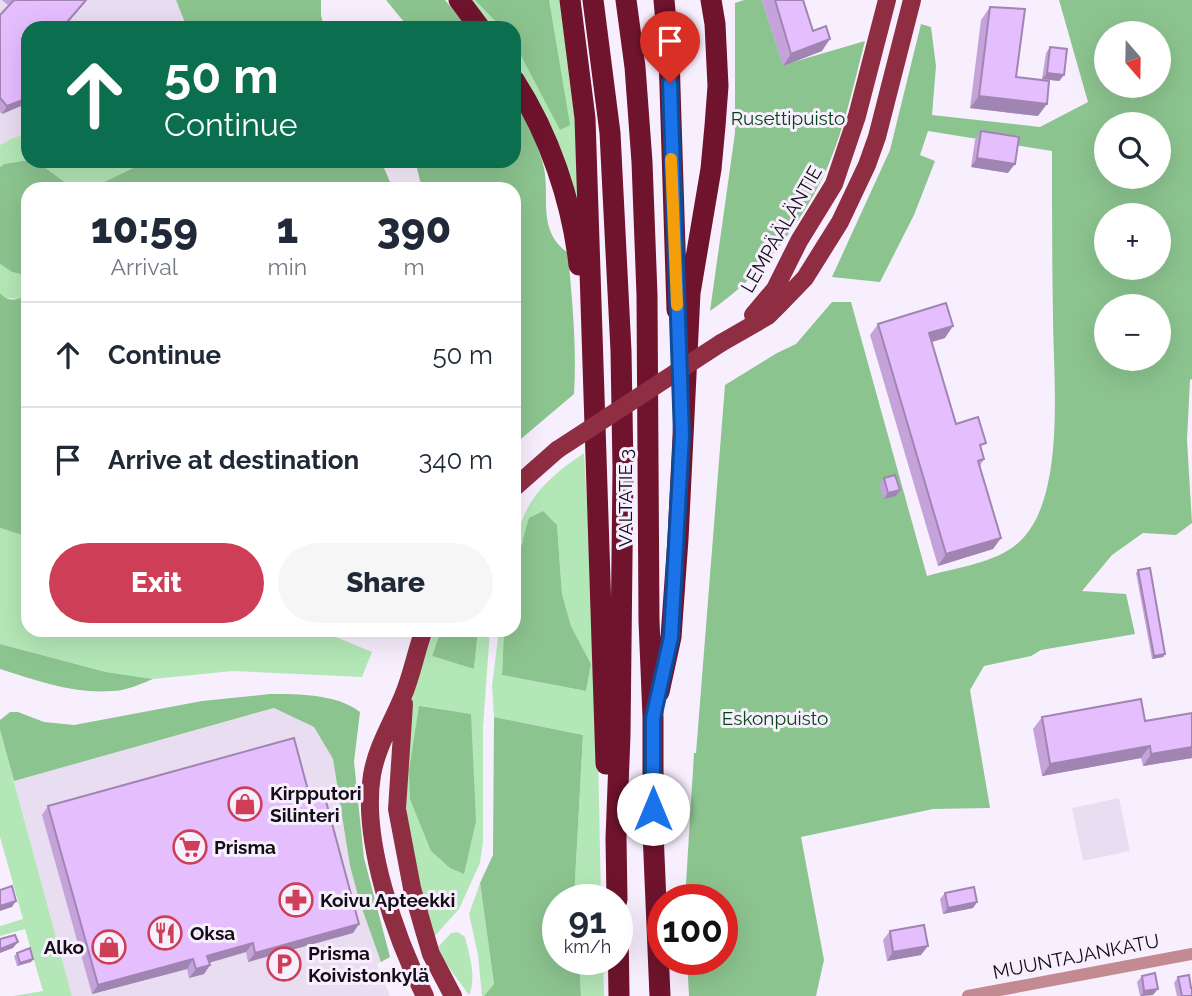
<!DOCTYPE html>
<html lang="en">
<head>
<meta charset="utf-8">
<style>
	:root { --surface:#fff; --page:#f6f6f7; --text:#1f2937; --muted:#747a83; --line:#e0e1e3; --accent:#ce3e57 }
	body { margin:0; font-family:Raleway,sans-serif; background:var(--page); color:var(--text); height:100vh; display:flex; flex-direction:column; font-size:26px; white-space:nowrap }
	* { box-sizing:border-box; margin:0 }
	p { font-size:23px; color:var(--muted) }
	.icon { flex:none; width:38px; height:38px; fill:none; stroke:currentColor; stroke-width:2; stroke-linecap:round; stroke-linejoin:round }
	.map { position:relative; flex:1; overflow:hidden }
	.side { position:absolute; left:21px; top:182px; width:500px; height:455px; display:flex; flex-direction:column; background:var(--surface); border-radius:21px; box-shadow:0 7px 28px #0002 }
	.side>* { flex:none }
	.top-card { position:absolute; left:21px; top:21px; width:500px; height:147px; border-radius:21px; box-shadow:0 7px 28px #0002; background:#0b6e4f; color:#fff; overflow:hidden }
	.needle { width:46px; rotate:160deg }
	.buttons { position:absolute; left:1094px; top:21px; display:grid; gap:14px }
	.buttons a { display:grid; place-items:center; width:77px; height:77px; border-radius:50%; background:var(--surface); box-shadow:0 7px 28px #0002; font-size:35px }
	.speed { position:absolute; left:542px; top:884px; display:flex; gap:14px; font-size:35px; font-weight:700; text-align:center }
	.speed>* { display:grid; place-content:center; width:91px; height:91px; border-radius:50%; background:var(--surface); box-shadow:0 7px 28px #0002; line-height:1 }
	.speed small { font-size:18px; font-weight:400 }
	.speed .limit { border:10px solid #d22; background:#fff; color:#111 }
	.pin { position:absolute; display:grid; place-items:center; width:60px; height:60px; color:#fff; margin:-72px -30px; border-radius:50% 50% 50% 0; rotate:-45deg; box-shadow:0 0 7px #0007 }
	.pin .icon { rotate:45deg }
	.me { position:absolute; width:77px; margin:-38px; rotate:0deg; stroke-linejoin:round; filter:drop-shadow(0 0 5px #0008) }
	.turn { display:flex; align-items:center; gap:24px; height:147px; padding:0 28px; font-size:32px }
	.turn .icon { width:91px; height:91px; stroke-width:2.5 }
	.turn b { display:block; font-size:49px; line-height:60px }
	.eta { display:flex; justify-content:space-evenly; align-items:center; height:119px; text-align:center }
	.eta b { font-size:42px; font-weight:800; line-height:49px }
	.action { display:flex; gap:14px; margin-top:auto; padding:14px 28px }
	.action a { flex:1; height:80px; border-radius:42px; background:var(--accent); color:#fff; font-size:28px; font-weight:800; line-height:80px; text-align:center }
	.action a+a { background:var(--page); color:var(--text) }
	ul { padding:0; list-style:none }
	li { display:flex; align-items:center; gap:21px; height:105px; padding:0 28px; border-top:2px solid var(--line) }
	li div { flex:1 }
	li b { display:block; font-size:26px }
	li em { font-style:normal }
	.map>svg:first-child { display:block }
</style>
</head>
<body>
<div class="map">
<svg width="1192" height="996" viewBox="0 0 1192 996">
	<rect width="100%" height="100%" fill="#f8effe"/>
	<path fill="#e9def1" d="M0,0H176L187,28H28V133L13,138L0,145Z
		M275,708L314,727L333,759L350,866L360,903L381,962L377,964L390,996H72L14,781Z
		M1119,798L1130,851L1083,861L1072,808Z"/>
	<path fill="#b4e7b7" d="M465,0H562L576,113L582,222L515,70L514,28H488Z
		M28,133V160L4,164L0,167V145L13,138Z
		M36,161H148L104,182L66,183Z
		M0,264L12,272L28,276V295L20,299L4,298L0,293Z
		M584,453L596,656L601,899H574L583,735L494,717L492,686L499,630H504L502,675L586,691L591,664L571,626L562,594L557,526L522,540L514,567C515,510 539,483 584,453Z
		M0,528L28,537V630H319L372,652L362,677L233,671L153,679L106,672L0,644Z
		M434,630H441L432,656L474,669L478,630H490L483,727V842L480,863L459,909L434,937L407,834L405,753L413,692Z
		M0,730L72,996H13L43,991L25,929L0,936V926L23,919L0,837Z
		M480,883L494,984L484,996H482L478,955L469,914Z
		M458,932L465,937C469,954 477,978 469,995L444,961L438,947L451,933Z
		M579,959H603L604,996H581Z"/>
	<path fill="#8cc48f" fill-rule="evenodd" d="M176,0H321V15L324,28H187Z
		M386,0H445L468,28H409Z
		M475,0H549L570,125L560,130L515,44L514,28H502Z
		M744,0H762L783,65L865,41C854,83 845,126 828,166C803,223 760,277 710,311L735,133V3Z
		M1059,0H1192V379L1190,380L1187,440L1192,523L1176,535L1143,533L1112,555L1082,591L1126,594L1135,634L1041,650L1031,656L984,666L970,690L990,808L933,809L801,837L824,960L816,996H689L687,959H723V900H685L694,753H696L725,385L777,353L796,344L832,302H851L927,576C958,567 1002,563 1024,537C1066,490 1053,376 1053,315C1052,261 1052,206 1052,151L928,131L920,155L935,161L914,215L880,282L832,277L890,150L921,24L931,27L936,66L932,115L1040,127L1088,102ZM1106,33H1158V86H1106ZM1106,124H1158V177H1106ZM1106,215H1158V268H1106ZM1106,306H1158V359H1106Z
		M515,98C526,121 538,143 544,168C550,199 537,231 568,253C572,300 577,346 574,394L515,444L514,189H422L416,164L417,161H514Z
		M28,160L36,161L66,183L104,182L148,161H381L393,189H28V276L12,272L0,264V167L4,164Z
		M0,293C9,303 17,300 28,295V537L0,528Z
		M543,511L557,525L562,594L571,626L591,664L586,691L502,675L504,630H514L515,567L529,518Z
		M441,630H478L474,669L432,656Z
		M0,644L106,672L153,679C143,683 132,688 122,690C80,696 40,682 0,669Z
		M270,694C299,694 337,694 360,712L354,762L364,858L390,957L381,962L360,903L350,866L333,759L314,727L274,708L14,781L0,730V720L10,712H18L44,722L74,725L202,701Z
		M419,706L471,714L476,821L464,874L450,868L431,851L410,799L409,771Z
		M494,717L583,735L574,899L558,900V959H579L581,996H484L494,984L480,883L493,855Z"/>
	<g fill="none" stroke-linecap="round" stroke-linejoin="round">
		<path stroke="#c38a91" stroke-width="12" d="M968,996L1192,954"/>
		<path stroke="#8f2d43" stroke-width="18" d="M753,315L775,289L799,241L834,184L857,116L887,0
			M721,343L768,316L780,304L805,278L840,222L867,165L877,137L912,0
			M514,488L557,450
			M424,630C416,651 412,675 403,696C392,723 377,746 372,775C361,840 396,939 425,996
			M404,704L397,809L412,888L423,927L431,954L453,996"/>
		<path stroke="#6f142c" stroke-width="21" d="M459,0L480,28
			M570,0L585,118L606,764
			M593,0L610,133L621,351L623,469L620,735L616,838L617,900
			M626,0L635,67L642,162L647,295L649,621L653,717V832L660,996
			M664,0L669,56L677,310
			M514,80C549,134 572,201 579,265
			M659,692L671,637L678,539L690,293L711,169L715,126L718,86L715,24L711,0
			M618,926L619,996"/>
		<path stroke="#8f2d43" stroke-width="18" d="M557,450L721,343"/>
	</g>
	<path fill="#c5a3da" d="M2,0H87L63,28H28V34L23,40L28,103L2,114L0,112V15L9,6Z
		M762,0H803L813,31L822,51L783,66Z
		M990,7L1016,77L1038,116L970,108L981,20Z
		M1050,47L1064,75L1059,81L1042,79L1046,53Z
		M981,131L1008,173L971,167L975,140Z
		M878,324L945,338L932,342L956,424L981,449L984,459L980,466L1001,538L993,549L938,566L870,335Z
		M884,478L900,490L896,496L884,499L879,485Z
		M1138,570L1165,654L1163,657L1152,659L1136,573Z
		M1192,713V758L1143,766L1141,758L1042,776L1033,729L1042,717L1145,721Z
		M309,794L353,933L248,962L246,952L209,963L210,965L204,974L189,978L187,969L92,994L42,815L48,806Z
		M945,893L977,902L973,908L943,914L940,899Z
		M890,931L921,955L887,961L883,940Z
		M17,953L33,959L31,962L17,966L14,956Z
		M1142,976L1153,995L1140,996L1137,982Z
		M1178,977L1191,988L1192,996H1177L1174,983Z"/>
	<path fill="#a085b2" d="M86,0H87L63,28H62Z
		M830,39L822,51L783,66L791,54Z
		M1047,73L1064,75L1059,81L1042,79Z
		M979,96L1047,104L1038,116L970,108Z
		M28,98V103L2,114L7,106Z
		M977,158L1015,164L1008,173L971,167Z
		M953,326L945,338L921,345L929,333Z
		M900,490L896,496L884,499L888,493Z
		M1001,538L993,549L938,566L946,554Z
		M1165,654L1163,657L1152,659L1154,656Z
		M1150,746L1141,758L1042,776L1050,764Z
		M1192,747V758L1143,766L1151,754Z
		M16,901L12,907L0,911V906Z
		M977,902L973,908L943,914L948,908Z
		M359,924L353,933L248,962L255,953Z
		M18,942L13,948L0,953V949Z
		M253,943L246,952L201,965L207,956Z
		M928,946L921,955L887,961L893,952Z
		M33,959L31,962L17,966L20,963Z
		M193,959L187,969L92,994L98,985Z
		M210,965L204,974L189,978L196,969Z
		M1158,989L1153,995L1141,996L1144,991Z"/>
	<path fill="#e5befe" stroke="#a085b2" stroke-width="2" d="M14,0H86L62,28H36L34,26L32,28H28V33L22,39L28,46V98L7,106L0,98V15Z
		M775,0H803L813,31L826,26L830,39L791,54Z
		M990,7L1025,9L1016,77L1049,81L1047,104L979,96Z
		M96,24L107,26L108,28H92Z
		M1050,47L1067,49L1064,75L1047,73Z
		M981,131L1019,137L1015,164L977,158Z
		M946,303L953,326L929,333L956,424L978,417L986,443L980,445L984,459L978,461L1001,538L946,554L878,324Z
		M895,475L900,490L888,493L884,478Z
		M1150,568L1165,654L1154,656L1138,570Z
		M1141,699L1145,721L1192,713V747L1151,754L1150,746L1050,764L1042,717Z
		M294,738L309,794L323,790L359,924L255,953L253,943L207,956L210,965L196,969L193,959L98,985L48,806Z
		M12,886L16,901L0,906V890Z
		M974,887L977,902L948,908L945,893Z
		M924,925L928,946L893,952L890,931Z
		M15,935L18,942L0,949V939Z
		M30,948L33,959L20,963L17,953Z
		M1155,973L1158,989L1144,991L1142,976Z
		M1189,975L1191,988H1192V996H1182L1178,977Z"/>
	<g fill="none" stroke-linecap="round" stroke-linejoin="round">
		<defs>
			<path id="route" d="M653,809V718L671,637L682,435L670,83"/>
		</defs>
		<use href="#route" stroke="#114b97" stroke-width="18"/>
		<use href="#route" stroke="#1a73e8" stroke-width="12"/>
		<path stroke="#f59e0b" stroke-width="12" d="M671,159L677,305"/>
	</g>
	<defs>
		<symbol id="shop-ring" viewBox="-11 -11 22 22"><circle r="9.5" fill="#f8effe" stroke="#ce3e57" stroke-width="1.5"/><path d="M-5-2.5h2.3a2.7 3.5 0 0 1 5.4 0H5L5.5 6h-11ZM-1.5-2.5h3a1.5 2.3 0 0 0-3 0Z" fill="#ce3e57"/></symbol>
		<symbol id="supermarket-ring" viewBox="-11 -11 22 22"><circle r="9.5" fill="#f8effe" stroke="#ce3e57" stroke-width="1.5"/><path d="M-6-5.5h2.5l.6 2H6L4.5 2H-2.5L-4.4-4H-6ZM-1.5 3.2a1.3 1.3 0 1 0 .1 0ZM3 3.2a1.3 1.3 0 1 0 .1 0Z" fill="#ce3e57"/></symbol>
		<symbol id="pharmacy-ring" viewBox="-11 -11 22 22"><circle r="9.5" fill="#f8effe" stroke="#ce3e57" stroke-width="1.5"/><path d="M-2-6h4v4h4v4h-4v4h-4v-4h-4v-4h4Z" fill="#ce3e57"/></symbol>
		<symbol id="restaurant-ring" viewBox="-11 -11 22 22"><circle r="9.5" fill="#f8effe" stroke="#ce3e57" stroke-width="1.5"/><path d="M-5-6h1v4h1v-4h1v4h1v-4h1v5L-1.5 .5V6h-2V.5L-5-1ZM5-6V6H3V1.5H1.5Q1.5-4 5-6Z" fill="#ce3e57"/></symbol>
		<symbol id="parking-ring" viewBox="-11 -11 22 22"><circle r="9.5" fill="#f8effe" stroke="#ce3e57" stroke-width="1.5"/><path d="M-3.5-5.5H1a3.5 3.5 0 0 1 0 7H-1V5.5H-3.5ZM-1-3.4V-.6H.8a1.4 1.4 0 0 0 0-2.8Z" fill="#ce3e57"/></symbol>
	</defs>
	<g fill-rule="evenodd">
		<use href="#shop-ring" x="226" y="785" width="38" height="38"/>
		<use href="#supermarket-ring" x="171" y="828" width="38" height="38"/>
		<use href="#pharmacy-ring" x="277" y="881" width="38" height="38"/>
		<use href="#restaurant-ring" x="146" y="914" width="38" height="38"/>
		<use href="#shop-ring" x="90" y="928" width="38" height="38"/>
		<use href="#parking-ring" x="265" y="945" width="38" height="38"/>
	</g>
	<g text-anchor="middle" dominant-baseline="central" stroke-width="6" stroke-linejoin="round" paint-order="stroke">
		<g font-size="19" fill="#064614" stroke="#f8effe">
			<text x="788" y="118">Rusettipuisto</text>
			<text x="775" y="718">Eskonpuisto</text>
		</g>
		<g font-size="19" fill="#120d16" stroke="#f8effe">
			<text transform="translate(781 229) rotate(-60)">LEMPÄÄLÄNTIE</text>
			<text transform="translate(625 498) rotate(-90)">VALTATIE 3</text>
			<text transform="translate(1076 956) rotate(-11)">MUUNTAJANKATU</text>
		</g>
		<g font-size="19" font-weight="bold" fill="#120d16" stroke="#f8effe" text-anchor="start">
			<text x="270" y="793">Kirpputori<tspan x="270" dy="22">Silinteri</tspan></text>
			<text x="214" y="847">Prisma</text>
			<text x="320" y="900">Koivu Apteekki</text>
			<text x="190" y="933">Oksa</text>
			<text x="84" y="947" text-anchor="end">Alko</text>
			<text x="308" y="953">Prisma<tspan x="308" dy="22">Koivistonkylä</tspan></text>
		</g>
	</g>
</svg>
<div class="buttons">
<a><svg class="needle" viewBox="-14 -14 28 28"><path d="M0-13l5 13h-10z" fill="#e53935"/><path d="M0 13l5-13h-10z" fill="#747a83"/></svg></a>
<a><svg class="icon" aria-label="search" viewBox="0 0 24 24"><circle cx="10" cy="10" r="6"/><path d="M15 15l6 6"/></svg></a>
<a>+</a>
<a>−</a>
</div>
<div class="speed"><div>91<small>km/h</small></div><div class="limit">100</div></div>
<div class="pin" style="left:670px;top:83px;background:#d93025"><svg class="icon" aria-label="arrive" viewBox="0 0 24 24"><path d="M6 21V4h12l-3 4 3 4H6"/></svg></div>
<svg class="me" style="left:653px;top:809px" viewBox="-20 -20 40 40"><circle r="19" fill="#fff"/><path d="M0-13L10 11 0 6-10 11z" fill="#1a73e8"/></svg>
<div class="top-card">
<div class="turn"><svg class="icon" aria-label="ahead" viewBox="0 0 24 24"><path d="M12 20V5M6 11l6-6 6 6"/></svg><div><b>50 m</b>Continue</div></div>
</div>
<section class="side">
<div class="eta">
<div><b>10:59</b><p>Arrival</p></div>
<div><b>1</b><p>min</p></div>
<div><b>390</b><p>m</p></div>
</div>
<ul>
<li><svg class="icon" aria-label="ahead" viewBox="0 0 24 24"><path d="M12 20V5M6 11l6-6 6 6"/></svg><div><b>Continue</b></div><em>50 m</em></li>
<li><svg class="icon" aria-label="arrive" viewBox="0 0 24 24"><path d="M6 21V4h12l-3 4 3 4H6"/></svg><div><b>Arrive at destination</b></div><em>340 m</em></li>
</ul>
<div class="action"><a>Exit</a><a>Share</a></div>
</section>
</div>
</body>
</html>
